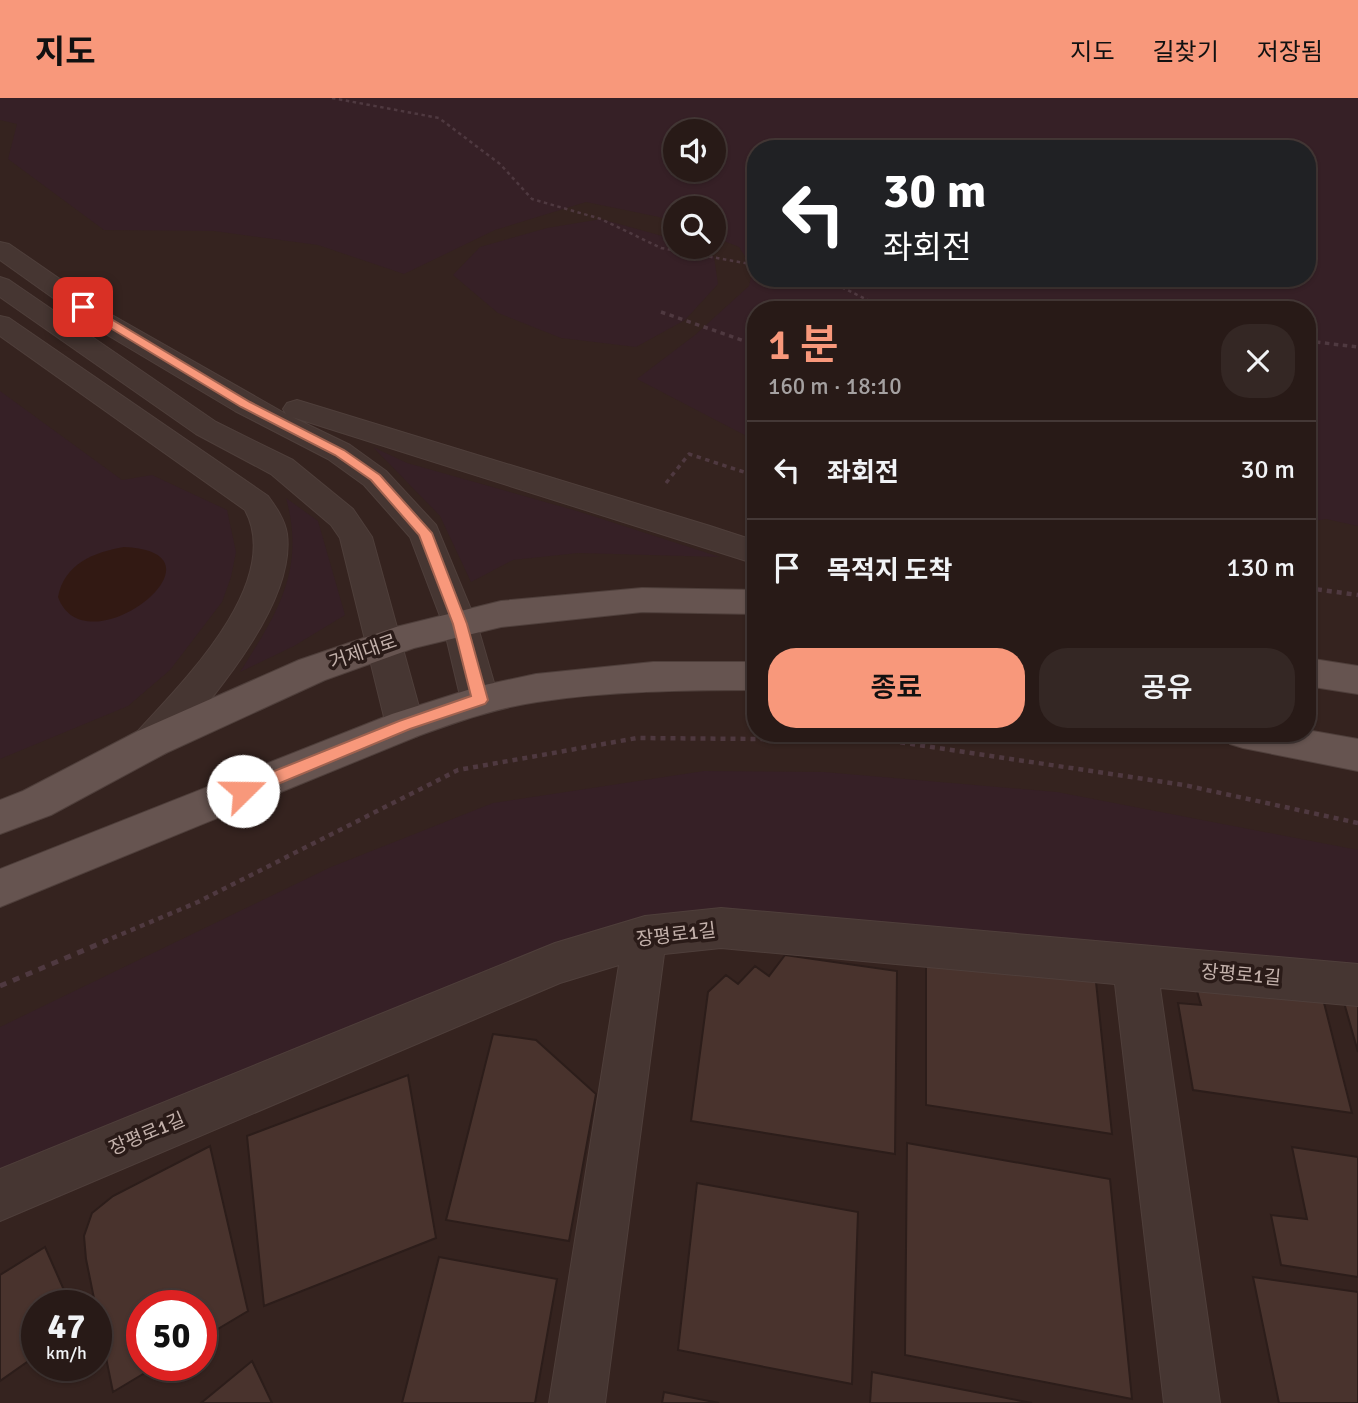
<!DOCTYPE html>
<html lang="ko">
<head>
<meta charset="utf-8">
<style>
	:root { --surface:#281a17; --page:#342724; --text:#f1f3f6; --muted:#a5a1a1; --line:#443836; --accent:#f8987b }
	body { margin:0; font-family:Signika,"Noto Sans KR",sans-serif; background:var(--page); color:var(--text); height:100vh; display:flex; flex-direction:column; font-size:26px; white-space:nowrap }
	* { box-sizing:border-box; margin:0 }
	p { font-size:23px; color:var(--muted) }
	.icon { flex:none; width:38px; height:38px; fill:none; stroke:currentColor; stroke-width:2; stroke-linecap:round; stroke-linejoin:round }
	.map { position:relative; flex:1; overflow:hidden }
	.details { position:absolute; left:747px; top:203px; width:569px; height:441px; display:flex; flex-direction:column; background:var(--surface); border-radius:28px; box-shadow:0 2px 5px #0004,0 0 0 2px var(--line) }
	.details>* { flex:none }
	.hud { position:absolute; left:747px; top:42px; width:569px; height:147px; border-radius:28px; box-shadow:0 2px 5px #0004,0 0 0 2px var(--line); background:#202124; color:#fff; overflow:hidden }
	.fabs { position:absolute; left:663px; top:21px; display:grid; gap:14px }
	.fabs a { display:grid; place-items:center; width:63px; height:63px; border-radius:50%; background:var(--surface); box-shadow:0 2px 5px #0004,0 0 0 2px var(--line); font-size:35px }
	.speed { position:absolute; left:21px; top:1192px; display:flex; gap:14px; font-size:35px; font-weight:700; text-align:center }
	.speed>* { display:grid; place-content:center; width:91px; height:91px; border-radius:50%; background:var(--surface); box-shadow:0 2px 5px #0004,0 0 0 2px var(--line); line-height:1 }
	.speed small { font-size:18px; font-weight:400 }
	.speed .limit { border:10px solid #d22; background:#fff; color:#111 }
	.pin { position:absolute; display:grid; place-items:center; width:60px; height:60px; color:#fff; margin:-30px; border-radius:14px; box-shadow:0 4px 10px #0006 }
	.me { position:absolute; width:77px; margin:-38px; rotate:68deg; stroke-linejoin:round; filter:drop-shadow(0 0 5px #0008) }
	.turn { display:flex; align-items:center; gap:24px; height:147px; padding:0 21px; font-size:32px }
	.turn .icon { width:91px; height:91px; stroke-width:2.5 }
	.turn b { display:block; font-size:49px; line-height:60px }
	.round { display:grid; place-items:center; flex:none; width:74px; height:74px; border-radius:28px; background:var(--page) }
	.summary { display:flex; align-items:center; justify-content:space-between; height:119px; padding:0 21px }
	h1 { font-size:42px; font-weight:600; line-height:52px; color:var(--accent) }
	.cta { display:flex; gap:14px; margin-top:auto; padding:14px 21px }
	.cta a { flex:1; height:80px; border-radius:28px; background:var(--accent); color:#111; font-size:28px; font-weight:600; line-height:80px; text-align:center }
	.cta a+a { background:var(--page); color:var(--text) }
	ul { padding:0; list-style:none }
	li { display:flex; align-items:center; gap:21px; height:98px; padding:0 21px; border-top:2px solid var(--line) }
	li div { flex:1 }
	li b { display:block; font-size:26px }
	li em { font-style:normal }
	header { display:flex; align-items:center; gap:42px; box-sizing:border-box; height:98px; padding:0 35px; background:var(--accent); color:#111 }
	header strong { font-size:33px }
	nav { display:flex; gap:38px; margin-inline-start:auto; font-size:24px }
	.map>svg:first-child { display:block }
</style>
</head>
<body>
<header>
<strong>지도</strong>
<nav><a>지도</a><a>길찾기</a><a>저장됨</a></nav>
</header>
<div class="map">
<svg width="1358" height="1305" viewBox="0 0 1358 1305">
	<rect width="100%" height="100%" fill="#35231f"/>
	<path fill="#362026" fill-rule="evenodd" d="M0,0H1358V428L1326,421L1307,424V212H756V343L637,281L695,237L749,188L753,171L739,149L714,139V110H676L675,125L659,119L586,104L495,132L404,176L318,147L214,133L104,132L8,61L17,26L0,22ZM714,33V72H676V33ZM756,51H1307V180H756Z
		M601,121L673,141L675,143L676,149H690L714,159L718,186L685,222L636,249L561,240L498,215L453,177L480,149L547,130Z
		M0,293L122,382L152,377L227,412L236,454L231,479L222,504L170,572L128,608L0,661Z
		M373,349L407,365L577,413L720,459L578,455L513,462L471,484L440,418Z
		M286,400L318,423L345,517L294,548L240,574C277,516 306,471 286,400Z
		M704,673L824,674L1057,694L1358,752V887L645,838L0,1097V929L331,769L493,705Z"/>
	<path fill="#321913" d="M124,449C239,454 85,574 58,499C64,466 94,454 124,449Z"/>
	<path fill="#49332d" stroke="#2c1d1a" stroke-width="2" d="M785,857L897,873L895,1056L691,1023L708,894L726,877L738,886L755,868L769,878Z
		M926,859L1096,884L1112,1036L926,1007Z
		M1197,893L1322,897L1352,1015L1193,992L1178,905L1201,907Z
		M1343,901L1358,903V954Z
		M493,936L536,942L596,996L569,1143L446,1122Z
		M408,977L436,1140L264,1208L247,1038Z
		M907,1045L1110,1081L1132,1301L905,1257Z
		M210,1048L248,1213L201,1241V1208H142V1267H158L113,1294L86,1161L84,1138L92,1115L113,1098Z
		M1292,1049L1358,1059V1179L1281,1167L1271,1117L1307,1121Z
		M697,1085L858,1114L852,1286L678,1252Z
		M45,1149L71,1208H37V1257L0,1283V1177Z
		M439,1159L557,1181L535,1305H402Z
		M1253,1179L1358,1194V1305H1279Z
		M252,1263L272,1305H201Z
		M872,1274L1032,1305H870Z
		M664,1294L719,1305H662Z"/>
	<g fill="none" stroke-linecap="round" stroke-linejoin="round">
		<defs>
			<path id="minor" d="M0,144L9,146L112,217L286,316L283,311L287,305L297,302L307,305L710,428L756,443V466L292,319L350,347L386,373L436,427L477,526L499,602L493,612L480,616L467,612L461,602L443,526L410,439L364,387L328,361L235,313L94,229L0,162Z
				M0,179L9,182L216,324L293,362L353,411L372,439L424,627L418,638L405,642L392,638L386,627L340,440L331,427L271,376L196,336L0,199Z
				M0,218L9,220L268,398C276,409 285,422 287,436C296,507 209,604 166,655L152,659L138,655L133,644L138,633C183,584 284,484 245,412L0,238Z
				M721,810L1358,866V908L1160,890L1220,1305H1164L1115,886L721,850L664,856L605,1305H549L619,867L560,885L0,1123V1071L555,845L645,818Z"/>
			<path id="major" d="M642,490L756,492V516L642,514L501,529L414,550L325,582L166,655L51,717L0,736V702L23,693L138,633L299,562L396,529L501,503Z
				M1307,560L1358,568V596L1307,588Z
				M653,564H756V592C683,592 610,593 537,604C496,610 457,624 418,638L0,809V771L392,616L480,588L536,576Z
				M1307,632L1358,641V673L1243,650L1230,646L1224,635H1307Z"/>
		</defs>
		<use href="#minor" stroke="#4f3f3b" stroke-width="2"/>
		<use href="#major" stroke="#4f3f3b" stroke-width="2"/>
		<path stroke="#4f3940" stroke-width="2.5" stroke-dasharray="3.5 3.5" stroke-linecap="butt" d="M332,0L439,20L500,66L532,101L601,121L661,150L756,167
			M823,180L888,212"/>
		<path stroke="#4f3940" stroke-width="3.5" stroke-dasharray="4.5 4.5" stroke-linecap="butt" d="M661,214L756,247
			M1307,243L1358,249
			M666,385L689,356L756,378"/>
		<path stroke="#4f3940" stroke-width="4.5" stroke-dasharray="5 5" stroke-linecap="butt" d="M1307,490L1358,497
			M103,844L198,804L458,672L637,640L885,642L1184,687L1358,725"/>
		<path stroke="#4f3940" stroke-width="5" stroke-dasharray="7 7" stroke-linecap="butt" d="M0,888L108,842"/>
		<use href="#minor" fill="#463632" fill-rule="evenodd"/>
		<use href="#major" fill="#665450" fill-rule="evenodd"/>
	</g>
	<path fill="#f8987b" stroke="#a16350" stroke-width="2" d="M79,206H86L250,304L344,352L380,377L432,435L467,526L488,602L485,606L410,631L249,698H237L235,693L237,688L399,623L471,598L453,526L419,437L371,382L335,357L241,309L79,211Z"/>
	<g text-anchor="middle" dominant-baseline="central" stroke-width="7" stroke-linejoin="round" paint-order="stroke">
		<g font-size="19" fill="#c3b1ab" stroke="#2a1b18">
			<text transform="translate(363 554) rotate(-19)">거제대로</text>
			<text transform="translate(676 837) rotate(-7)">장평로1길</text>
			<text transform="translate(1241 877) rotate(5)">장평로1길</text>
			<text transform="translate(147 1036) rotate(-23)">장평로1길</text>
		</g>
	</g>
</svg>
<div class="fabs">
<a><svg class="icon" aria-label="sound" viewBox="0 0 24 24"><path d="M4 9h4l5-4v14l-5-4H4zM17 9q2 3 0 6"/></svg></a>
<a><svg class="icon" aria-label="search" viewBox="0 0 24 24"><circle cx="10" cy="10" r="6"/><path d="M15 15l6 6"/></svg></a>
</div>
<div class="speed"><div>47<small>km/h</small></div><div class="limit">50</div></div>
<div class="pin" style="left:83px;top:209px;background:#d93025"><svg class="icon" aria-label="arrive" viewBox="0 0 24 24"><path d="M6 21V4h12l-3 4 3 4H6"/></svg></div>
<svg class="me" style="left:243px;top:693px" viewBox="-20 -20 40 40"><circle r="19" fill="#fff"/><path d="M0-13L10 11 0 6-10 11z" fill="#f8987b"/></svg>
<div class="hud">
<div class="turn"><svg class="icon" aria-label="left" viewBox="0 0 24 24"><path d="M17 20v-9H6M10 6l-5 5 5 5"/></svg><div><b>30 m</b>좌회전</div></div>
</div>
<section class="details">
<div class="summary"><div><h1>1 분</h1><p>160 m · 18:10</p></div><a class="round"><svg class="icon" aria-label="close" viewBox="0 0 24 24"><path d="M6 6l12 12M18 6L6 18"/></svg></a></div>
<ul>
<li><svg class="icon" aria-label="left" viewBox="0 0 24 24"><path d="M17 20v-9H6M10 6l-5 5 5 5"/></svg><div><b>좌회전</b></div><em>30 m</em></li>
<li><svg class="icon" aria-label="arrive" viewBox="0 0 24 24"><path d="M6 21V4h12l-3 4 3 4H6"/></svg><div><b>목적지 도착</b></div><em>130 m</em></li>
</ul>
<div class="cta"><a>종료</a><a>공유</a></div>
</section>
</div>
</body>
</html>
